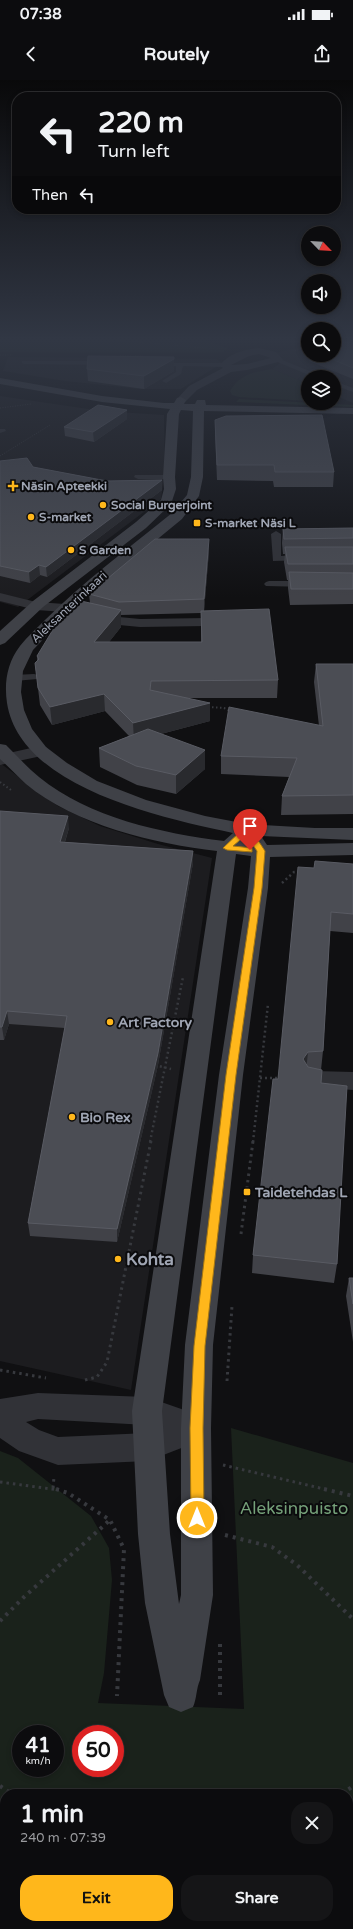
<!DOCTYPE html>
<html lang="en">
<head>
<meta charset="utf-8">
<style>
	:root { --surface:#0c0c0e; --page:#151517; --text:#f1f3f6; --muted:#9a9b9e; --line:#2c2c2e; --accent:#ffb71b }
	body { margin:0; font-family:"Varela Round",sans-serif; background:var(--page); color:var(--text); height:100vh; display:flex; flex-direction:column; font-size:15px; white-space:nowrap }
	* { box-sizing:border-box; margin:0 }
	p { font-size:13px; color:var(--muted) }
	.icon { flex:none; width:22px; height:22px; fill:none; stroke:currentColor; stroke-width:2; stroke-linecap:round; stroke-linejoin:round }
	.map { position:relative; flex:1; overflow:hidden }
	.panel { position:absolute; left:0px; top:1709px; width:353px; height:140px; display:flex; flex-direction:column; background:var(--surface); border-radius:16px 16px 0 0; box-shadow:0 2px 6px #0003,0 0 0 1px var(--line) }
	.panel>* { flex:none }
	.top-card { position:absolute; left:12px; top:12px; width:329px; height:122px; border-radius:16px; box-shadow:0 2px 6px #0003,0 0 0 1px var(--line); background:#0c0c0e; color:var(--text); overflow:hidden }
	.needle { width:26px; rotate:115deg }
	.fabs { position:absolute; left:301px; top:146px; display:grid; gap:8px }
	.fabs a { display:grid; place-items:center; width:40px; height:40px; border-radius:50%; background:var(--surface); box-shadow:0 2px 6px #0003,0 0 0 1px var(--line); font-size:20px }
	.speed { position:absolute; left:12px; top:1645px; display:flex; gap:8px; font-size:20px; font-weight:700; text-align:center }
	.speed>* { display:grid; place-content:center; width:52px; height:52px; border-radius:50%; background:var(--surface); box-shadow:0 2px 6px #0003,0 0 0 1px var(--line); line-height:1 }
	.speed small { font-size:10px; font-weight:400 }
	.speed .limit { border:6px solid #d22; background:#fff; color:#111 }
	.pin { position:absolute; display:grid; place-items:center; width:34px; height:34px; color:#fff; margin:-41px -17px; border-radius:50% 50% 50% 0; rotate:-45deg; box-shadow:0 0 4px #0007 }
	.pin .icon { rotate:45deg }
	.me { position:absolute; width:44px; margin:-22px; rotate:0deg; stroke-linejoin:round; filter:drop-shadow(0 0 3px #0008) }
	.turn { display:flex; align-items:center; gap:14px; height:84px; padding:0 20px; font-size:18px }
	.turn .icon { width:52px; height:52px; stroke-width:2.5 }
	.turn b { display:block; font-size:28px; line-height:34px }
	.then { display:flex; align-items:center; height:38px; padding:0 20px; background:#0003; gap:8px; font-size:15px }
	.round { display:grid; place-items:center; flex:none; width:42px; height:42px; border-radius:16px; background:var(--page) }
	.overview { display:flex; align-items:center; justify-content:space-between; height:68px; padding:0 20px }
	h1 { font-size:24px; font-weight:800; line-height:30px }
	.button { display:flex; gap:8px; margin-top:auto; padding:8px 20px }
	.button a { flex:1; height:46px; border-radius:16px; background:var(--accent); color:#111; font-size:16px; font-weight:800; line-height:46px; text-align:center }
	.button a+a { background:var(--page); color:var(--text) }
	.status { display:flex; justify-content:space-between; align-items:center; height:28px; padding:0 20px; background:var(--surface); direction:ltr }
	.status svg { height:11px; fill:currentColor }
	header { display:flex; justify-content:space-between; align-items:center; height:52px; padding:0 20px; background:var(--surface); font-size:18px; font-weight:800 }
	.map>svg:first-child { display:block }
</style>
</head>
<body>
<div class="status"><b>07:38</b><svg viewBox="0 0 49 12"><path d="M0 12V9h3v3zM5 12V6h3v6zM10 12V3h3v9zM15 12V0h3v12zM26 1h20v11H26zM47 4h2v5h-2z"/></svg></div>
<header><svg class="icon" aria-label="back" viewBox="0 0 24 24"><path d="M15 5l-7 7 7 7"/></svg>Routely<svg class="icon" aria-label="share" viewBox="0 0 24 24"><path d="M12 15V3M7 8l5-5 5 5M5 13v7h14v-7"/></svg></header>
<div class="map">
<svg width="353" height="1849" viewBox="0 0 353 1849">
	<rect width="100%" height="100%" fill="#101012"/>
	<path fill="#1c1c1f" d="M334,259H353V323L334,315V297H308V304L272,289L279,284L283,278L276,273L308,265V275H334Z
		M8,277L217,279L222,283L181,309H140L65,301L3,291Z
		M0,316L102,331L164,335L165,389L161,419L18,527L0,522Z
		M0,683L58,726L100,746L158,764L212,778L131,1310L0,1281Z"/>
	<path fill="#1a221b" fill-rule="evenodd" d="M0,259H202L227,268L223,272L204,273L0,272Z
		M272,289L308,304V321L239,317L232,315L230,311C240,294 254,292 272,289Z
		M239,319L353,325V327L236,322Z
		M231,1348L353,1383V1787L348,1786V1714H5V1742L0,1739V1371L18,1378L91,1436L109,1468L112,1500L104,1593L98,1623L244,1629ZM21,1654H55V1688H21ZM81,1654H115V1688H81Z"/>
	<path fill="#262f36" d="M0,1739L5,1742V1844H348V1786L353,1787V1849H0Z"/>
	<path fill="#101012" d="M99,1844H245V1849H99Z"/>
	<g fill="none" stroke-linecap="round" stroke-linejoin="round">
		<path stroke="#37393e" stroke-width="1" stroke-dasharray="1 1.5" stroke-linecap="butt" d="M100,259L207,268
			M334,262L340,265
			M287,263L308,259
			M295,270L308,267
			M0,275H13
			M120,276H143
			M0,328L31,324
			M0,376L50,345"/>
		<path stroke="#37393e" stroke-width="2" stroke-dasharray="1.5 2.5" stroke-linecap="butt" d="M208,627L224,628L230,631
			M0,702L11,710"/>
		<path stroke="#37393e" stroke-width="2.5" stroke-dasharray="2 3" stroke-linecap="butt" d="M282,803L294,792L301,791
			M155,985L171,989
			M260,998H281
			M150,1062L183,897
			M253,1062L268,924"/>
		<path stroke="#37393e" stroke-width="3" stroke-dasharray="2.5 4" stroke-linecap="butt" d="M241,1154L253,1061
			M0,1290L46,1298
			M85,1300L97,1297L107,1282L151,1061
			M227,1301L232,1226
			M223,1385L328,1410
			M0,1402L59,1410
			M53,1408L54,1397"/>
		<path stroke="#37393e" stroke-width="4" stroke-dasharray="3 5" stroke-linecap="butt" d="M56,1409L68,1413L110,1440L124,1469L117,1616
			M324,1409L353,1416
			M225,1455L272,1467L297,1485L353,1539
			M0,1541L25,1516L110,1440
			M220,1564V1615
			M0,1706L12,1714
			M342,1714L353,1706"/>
		<path fill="#313237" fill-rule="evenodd" d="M277,278L322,296L324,297H314L275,281V279Z
			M22,281H107L110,283L107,285L24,284L22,283Z
			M153,283H225L228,285L225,287L183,286L181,294L166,303L162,301L176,292V286H155L153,285Z
			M334,301L353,308V312L334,305Z
			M0,349H5L6,351L0,353Z
			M135,395H169L173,397L169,399H138L134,397Z
			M276,451L281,454V476L304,475L307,476L309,478L307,480L273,481L271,454Z
			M269,501H308L313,504L308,507L266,506L264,504L266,502Z
			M34,594L38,595L39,597L38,599L14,601L9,598L14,595Z"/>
		<path fill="#313237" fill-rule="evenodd" d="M259,268L276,272L283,279L282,281L247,290L231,292L197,310L185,322H177L176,320L189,306L223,288L220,285C228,274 246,269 259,268ZM259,274L271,278L247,284L231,285L249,276Z
			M0,513L36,522L65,524L119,537L140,539L207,538L212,539L214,542L212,545L207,546L140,547L119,545L65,532L36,530L0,521Z
			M40,666L46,667L49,671L46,675L0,685V675Z
			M314,991L353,992V1010L314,1007L306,1005L302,999L306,993Z
			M38,1313L147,1317L207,1338L211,1348L207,1358L148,1381L58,1385L19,1371L0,1358V1319ZM38,1339L147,1345L159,1349L148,1353L58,1357L39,1350L26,1342Z"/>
		<path fill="#3f4147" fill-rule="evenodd" d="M0,298L102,316L164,323H174L177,318L181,317L186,320L184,324H195L197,320H205L206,325L353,328V334L204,331L203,397L199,416L182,439L70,531L33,570L23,591L21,612L24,630L32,649L46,667L67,683L97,701L146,720L205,736L247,744L315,748H353V760L261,756L267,765L353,763V775L270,777L268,808L243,995L213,1265L211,1348L213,1515L200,1600C196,1609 197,1618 193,1627L181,1632L169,1627L164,1615L145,1523L138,1454L132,1331L217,771C155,764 75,745 26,704C17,696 9,687 0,679V664L6,665C17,676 27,687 39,697C90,738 161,753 224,761L233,753C163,738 20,708 7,623C4,603 7,583 20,566C27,557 37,548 45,540C84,501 129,468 172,433L187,415L191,397L193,331L181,330L179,334L175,397L176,409L171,424L146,448L43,527L5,563L0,565V551L33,521L136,442L161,420L164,409L163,397L167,334L170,329L102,322L0,304ZM236,774L251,776L248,808L219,995L185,1265L181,1348V1515L179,1524L170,1454L162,1331Z"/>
	</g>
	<path fill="#414248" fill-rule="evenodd" d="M353,260V299L309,281L310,275H334Z
		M174,277V291L144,309L88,301L87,289Z
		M127,339L94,362L65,356L64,347Z
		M215,340L334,392L333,407H274L273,401L217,400L215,354Z
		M0,381L33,387L107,401L162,400V410L47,497L40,495L30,503L0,496Z
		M353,448V524L290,525L288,508V500H287L284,482L285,474H283L282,463L283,449Z
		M209,471L204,531L278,600L277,618H187L210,641L161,654L205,689L176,714L137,705L100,687L99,668L129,656L105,631L52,645L40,625L35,583L37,581V576L90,523L89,514ZM201,533V562H109L121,547V535Z
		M316,584H353V734L281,735L282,716L289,697L221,694V676L319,646L314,602Z
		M0,731L69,748L65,762L193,771V783L158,985L117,1162L30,1156L28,1143L65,948L9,944L4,960H0Z
		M353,784V853L330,851L323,971L321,990V1003L337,1184L334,1203L252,1193L253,1175L278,999L314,788Z
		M349,1198H353V1262L346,1216Z"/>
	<path fill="#292a2e" d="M174,279V291L144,309V296Z
		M127,330V339L94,362L93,352Z
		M162,400V410L47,497L46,487Z
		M209,459V471L204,532V519Z
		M39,485L40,495L30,503L29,492Z
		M121,530V547L95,580L94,562Z
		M104,614L105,631L52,645L50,627Z
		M210,623V641L134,661L133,643Z
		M205,670V689L176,714V695Z
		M68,736L69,748L61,774L60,762Z
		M193,771V783L158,985L117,1162V1149Z
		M7,931L9,944L4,960L2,947Z
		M308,972L306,992L303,979Z"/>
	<path fill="#4b4d54" stroke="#595b63" d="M353,260V288L322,275H334V265Z
		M88,276L174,277V279L144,296L87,289Z
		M98,325L127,330L93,352L64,347Z
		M322,335L334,392H275L274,385H217L215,340L226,336Z
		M27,378L33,387L107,401L162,400L46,487L39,485L29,492L0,486V381Z
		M353,448V458L284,459L283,449Z
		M155,459H209L204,519L119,522L89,514Z
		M285,467H353V484H288Z
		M289,492L353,493V509H291Z
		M81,521L121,530L94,562H202L201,531L269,529L278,600L151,601L150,610L210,623L133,643L104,614L50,627L38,608L35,583L39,579L37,576L57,543Z
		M316,584H353V715L282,716L297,678L221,676L229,627L323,646Z
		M148,649L205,670L176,695L136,686L99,668Z
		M0,731L68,736L60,762L193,771L158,973L117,1149L28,1143L67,936L7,931L2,947H0Z
		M315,781L353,784V834L331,832L323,971L308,972L303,979L308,987L322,990L321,1003L347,1006L337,1184L253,1175L273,999H278L298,787L314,788Z
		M349,1198H353V1224Z"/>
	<linearGradient id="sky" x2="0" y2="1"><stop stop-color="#09090a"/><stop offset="0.5" stop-color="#313744"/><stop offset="1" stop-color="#313744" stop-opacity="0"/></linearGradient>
	<rect width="353" height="518" fill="url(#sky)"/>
	<path fill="#ffb71b" stroke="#a67712" d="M244,748H250L265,771L262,808L236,995L205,1266L203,1348L204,1438L202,1443L197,1445L192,1443L191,1438L190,1348L194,1266L226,995L254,808L257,771L246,755L233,766L252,768V772L227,770L223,768Z"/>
	<g fill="#ffb71b" stroke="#0b0b0d" stroke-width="1.5">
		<path d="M11 400h4v4h4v4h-4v4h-4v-4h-4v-4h4z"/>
		<circle cx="103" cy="425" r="4"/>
		<circle cx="31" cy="437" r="4"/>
		<rect x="193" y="439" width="8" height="8" rx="2"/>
		<circle cx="71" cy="470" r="4"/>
		<circle cx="110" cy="942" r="4"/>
		<circle cx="72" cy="1037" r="4"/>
		<rect x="243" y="1108" width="8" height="8" rx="2"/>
		<circle cx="118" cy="1179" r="4"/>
	</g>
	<g text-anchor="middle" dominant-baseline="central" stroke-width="4" stroke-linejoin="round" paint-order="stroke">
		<g font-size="12" font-weight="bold" fill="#a0a6b4" stroke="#0b0b0d" text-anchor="start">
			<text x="21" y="406">Näsin Apteekki</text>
			<text x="111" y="425">Social Burgerjoint</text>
			<text x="39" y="437">S-market</text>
			<text x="205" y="443">S-market Näsi L</text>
			<text x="79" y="470">S Garden</text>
		</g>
		<g font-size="12" fill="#a0a6b4" stroke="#0b0b0d">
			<text transform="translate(69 527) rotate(-43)">Aleksanterinkaari</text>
		</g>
		<g font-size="14" font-weight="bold" fill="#a0a6b4" stroke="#0b0b0d" text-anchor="start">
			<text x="118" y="942">Art Factory</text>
			<text x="80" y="1037">Bio Rex</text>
			<text x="255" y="1112">Taidetehdas L</text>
		</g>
		<g font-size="17" font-weight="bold" fill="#a0a6b4" stroke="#0b0b0d" text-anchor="start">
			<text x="126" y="1179">Kohta</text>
		</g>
		<g font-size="17" fill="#75a179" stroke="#0b0b0d">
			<text x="294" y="1428">Aleksinpuisto</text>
		</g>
	</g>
</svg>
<div class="fabs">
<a><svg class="needle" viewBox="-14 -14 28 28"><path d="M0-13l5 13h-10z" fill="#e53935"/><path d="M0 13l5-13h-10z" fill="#9a9b9e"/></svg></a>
<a><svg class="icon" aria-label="sound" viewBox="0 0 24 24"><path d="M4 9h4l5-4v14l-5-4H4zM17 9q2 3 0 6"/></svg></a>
<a><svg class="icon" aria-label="search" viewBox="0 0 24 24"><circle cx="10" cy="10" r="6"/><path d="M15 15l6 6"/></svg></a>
<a><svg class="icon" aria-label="layers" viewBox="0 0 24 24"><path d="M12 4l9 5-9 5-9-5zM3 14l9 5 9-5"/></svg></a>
</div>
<div class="speed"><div>41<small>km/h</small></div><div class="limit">50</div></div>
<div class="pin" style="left:250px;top:770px;background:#d93025"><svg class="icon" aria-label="arrive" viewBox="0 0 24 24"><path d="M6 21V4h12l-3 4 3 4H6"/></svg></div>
<svg class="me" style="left:197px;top:1438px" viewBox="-20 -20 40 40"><circle r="17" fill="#ffb71b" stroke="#fff" stroke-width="3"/><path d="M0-11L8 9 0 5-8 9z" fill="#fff"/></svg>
<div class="top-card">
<div class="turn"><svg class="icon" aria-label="left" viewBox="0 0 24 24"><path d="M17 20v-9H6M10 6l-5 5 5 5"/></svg><div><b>220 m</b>Turn left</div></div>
<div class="then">Then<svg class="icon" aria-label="left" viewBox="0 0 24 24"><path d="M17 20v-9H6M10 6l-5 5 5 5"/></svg></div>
</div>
<section class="panel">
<div class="overview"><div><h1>1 min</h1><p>240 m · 07:39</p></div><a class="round"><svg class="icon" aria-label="close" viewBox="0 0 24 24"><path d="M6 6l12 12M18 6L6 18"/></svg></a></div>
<div class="button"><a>Exit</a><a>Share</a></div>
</section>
</div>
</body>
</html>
